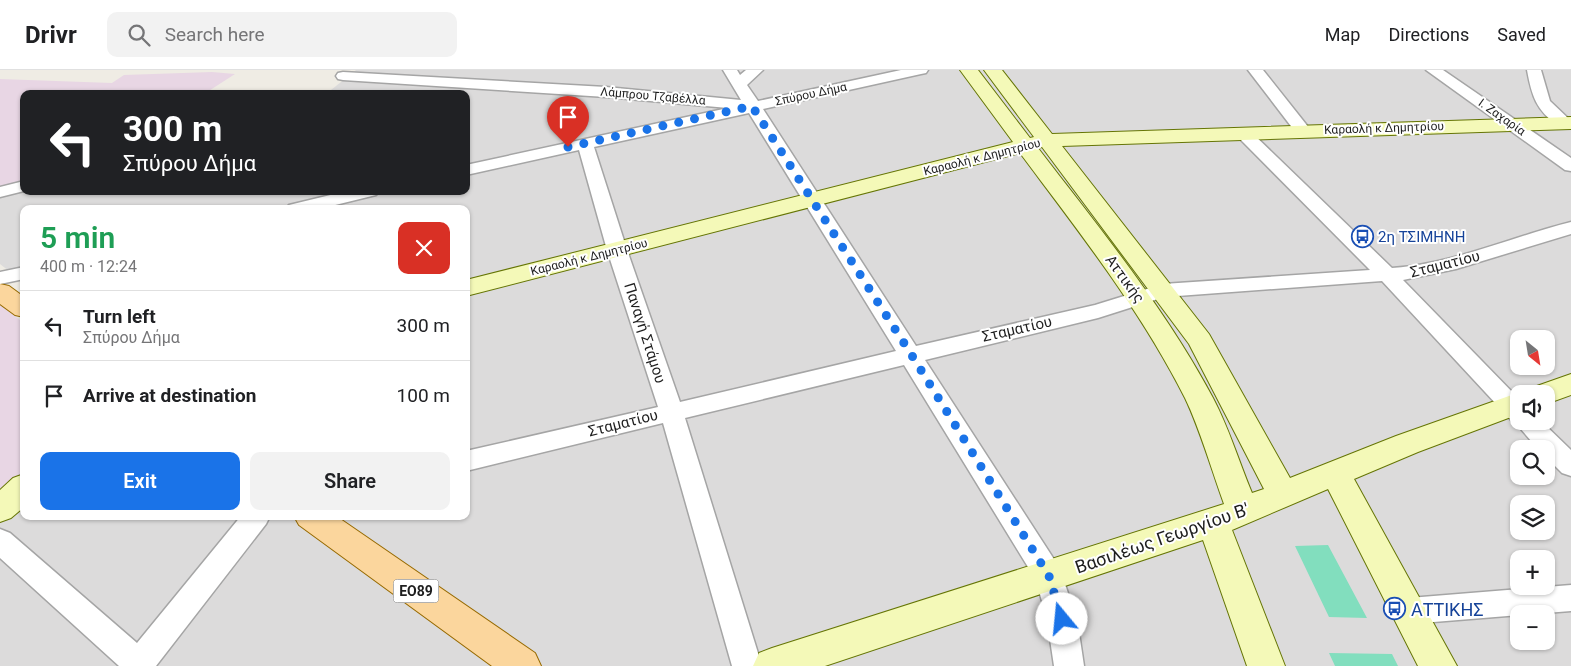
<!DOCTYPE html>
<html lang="en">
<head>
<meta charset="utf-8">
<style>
	:root { --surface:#fff; --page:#f2f2f2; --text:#202124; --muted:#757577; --line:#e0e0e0; --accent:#1a73e8 }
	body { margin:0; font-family:Roboto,sans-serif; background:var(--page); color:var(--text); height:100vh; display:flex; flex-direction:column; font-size:19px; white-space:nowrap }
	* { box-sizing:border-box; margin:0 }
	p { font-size:16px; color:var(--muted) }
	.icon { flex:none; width:28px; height:28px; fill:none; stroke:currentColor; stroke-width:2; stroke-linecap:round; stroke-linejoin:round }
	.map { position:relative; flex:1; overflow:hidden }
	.side { position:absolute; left:20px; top:135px; width:450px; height:315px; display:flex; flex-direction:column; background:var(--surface); border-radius:10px; box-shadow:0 1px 4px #0004 }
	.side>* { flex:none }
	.guide { position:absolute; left:20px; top:20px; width:450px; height:105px; border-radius:10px; box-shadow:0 1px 4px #0004; background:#202124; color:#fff; overflow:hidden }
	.needle { width:32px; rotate:150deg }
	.controls { position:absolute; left:1510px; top:260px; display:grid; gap:10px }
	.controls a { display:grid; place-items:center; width:45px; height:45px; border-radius:10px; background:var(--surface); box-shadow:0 1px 4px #0004; font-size:25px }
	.pin { position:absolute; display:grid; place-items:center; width:42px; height:42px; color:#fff; margin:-51px -21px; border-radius:50% 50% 50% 0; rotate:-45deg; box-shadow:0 0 5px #0007 }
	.pin .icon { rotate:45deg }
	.me { position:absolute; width:55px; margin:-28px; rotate:343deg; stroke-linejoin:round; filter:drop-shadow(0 0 4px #0008) }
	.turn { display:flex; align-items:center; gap:18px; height:105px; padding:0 20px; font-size:22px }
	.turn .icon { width:65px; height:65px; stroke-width:2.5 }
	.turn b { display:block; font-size:35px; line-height:42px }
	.round { display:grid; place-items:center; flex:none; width:52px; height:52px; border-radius:10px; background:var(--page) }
	.head { display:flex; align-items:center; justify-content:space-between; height:85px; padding:0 20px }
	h1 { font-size:30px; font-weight:600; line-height:38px; color:#1e9e55 }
	.cta { display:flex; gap:10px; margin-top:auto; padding:10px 20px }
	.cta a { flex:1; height:58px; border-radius:10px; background:var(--accent); color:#fff; font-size:20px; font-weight:600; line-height:58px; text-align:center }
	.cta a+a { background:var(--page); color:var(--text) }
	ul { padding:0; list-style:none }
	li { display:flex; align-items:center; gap:15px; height:70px; padding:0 20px; border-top:1px solid var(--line) }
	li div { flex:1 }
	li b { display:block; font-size:19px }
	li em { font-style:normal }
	header { display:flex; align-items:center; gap:30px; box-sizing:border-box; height:70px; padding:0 25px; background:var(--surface); border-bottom:1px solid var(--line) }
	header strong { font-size:24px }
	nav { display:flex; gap:28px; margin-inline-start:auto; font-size:18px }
	.search { width:350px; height:45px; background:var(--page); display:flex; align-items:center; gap:12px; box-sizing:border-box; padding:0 18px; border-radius:10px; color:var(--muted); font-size:19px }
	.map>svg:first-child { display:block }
</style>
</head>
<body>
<header>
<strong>Drivr</strong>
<div class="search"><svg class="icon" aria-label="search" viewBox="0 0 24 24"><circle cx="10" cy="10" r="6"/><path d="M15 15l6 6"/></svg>Search here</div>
<nav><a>Map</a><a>Directions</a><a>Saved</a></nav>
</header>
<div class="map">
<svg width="1571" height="596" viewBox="0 0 1571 596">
	<rect width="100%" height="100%" fill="#efece4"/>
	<path fill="#dcdbdb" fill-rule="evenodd" d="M356,0H1571V596H0V451L24,429V446H466V139H24V213L0,194V126L24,120L466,121V24H326ZM1519,269H1546V296H1519ZM1519,324H1546V351H1519ZM1519,379H1546V406H1519ZM1519,434H1546V461H1519ZM1519,489H1546V516H1519ZM1519,544H1546V571H1519Z"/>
	<path fill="#e8d6e4" d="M212,2L235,4L204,24H24V112L0,117V9L112,13L124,5Z
		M0,235L24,253V407L0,429Z"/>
	<path fill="#82debe" d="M1328,475L1367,548L1329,547L1295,476Z
		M1329,583L1392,584L1398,596H1335Z"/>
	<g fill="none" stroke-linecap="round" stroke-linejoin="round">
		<defs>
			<path id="street" d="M723,0H737L740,5L746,0H763L747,15L758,31L901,0H928L926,3L921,4L763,39L916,276L1095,235L1163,214L1370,200L1237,66L1235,63L1237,60H1249L1392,198C1453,194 1511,167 1571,152V164L1456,199L1403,210L1519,329V351H1541L1571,380V406L1562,403L1546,387V379H1538L1514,351L1511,350L1382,211L1164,227L1098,248L925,290L1059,497L1077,549L1084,596H1054L1047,549L1036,510L904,295L685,348L762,596H732L663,353L466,401V381L658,337L607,180L579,80L466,105V95L728,38L606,27L343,10L338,9L336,6L338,3L343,2L606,17L741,30ZM749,43L896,281L680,332L627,180L594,77Z
				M1248,0H1263L1309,58L1311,61L1309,64H1297Z
				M1426,0H1443L1571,88V101L1565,100Z
				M1527,0H1541L1550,31L1570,50V56H1558C1536,39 1532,27 1527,0Z
				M24,111V121L0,127V117Z
				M347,121H379L376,125L319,139H286L289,135Z
				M24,197V209L0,214V202Z
				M241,446H270L266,454L156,596H119L0,488V459L10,463L137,573Z
				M1571,515V541L1409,554L1399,550L1395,541L1399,532L1409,528Z"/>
			<path id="secondary" d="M960,0H978L1030,68L1034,67L984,0H1002L1052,64L1571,47V59L1062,76L1209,264L1290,408L1396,366L1509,326L1519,322L1523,324H1519V344L1418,382L1354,409L1457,596H1418L1328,419L1232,460L1285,596H1247L1203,470L825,596H753L759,583L772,578L1224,434C1212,401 1200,359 1185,328C1140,239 1079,162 1020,83L466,226V210L1013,72ZM1042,77L1189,274L1264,419L1252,423C1239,392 1229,358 1213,328C1165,238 1100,159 1038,78Z
				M1571,304V325L1546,334V324H1530L1534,317Z
				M24,404V437L11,448L0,452V420L13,408Z"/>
			<path id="primary" d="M0,214L9,216L24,227V247L15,245L0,234Z
				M294,446H336L535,583L541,596H492L299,455Z"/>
		</defs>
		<use href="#street" stroke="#a5a5a5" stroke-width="3"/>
		<use href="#secondary" stroke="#657505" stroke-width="2"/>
		<use href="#primary" stroke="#976a01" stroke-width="2"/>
		<use href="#street" fill="#fff" fill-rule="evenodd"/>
		<use href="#secondary" fill="#f4f9b8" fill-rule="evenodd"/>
		<use href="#primary" fill="#fbd69d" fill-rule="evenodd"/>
	</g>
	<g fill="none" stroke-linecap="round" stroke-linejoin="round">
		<path stroke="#1a73e8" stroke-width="9" stroke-dasharray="0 16.2" d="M568,77L752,36L911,284L1049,506L1062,549"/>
	</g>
	<defs>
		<symbol id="bus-ring" viewBox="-11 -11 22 22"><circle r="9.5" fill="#fff" stroke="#1a4fb4" stroke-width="1.5"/><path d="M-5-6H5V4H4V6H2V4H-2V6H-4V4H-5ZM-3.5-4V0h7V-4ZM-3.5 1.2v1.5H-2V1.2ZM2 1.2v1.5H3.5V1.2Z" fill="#1a4fb4"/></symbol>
	</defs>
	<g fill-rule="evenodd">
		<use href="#bus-ring" x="1350" y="154" width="25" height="25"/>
		<use href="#bus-ring" x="1382" y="526" width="25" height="25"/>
	</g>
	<g text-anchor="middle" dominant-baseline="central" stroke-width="4" stroke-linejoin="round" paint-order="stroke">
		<g font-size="12" fill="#1e1e1e" stroke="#fff">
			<text transform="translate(811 24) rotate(-12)">Σπύρου Δήμα</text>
			<text transform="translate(653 26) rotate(5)">Λάμπρου Τζαβέλλα</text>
			<text transform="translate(1502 47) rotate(35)">Ι. Ζαχαρία</text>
			<text transform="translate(1384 58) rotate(-2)">Καραολή κ Δημητρίου</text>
			<text transform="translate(982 87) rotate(-14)">Καραολή κ Δημητρίου</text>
			<text transform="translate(589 187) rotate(-14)">Καραολή κ Δημητρίου</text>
		</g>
		<rect fill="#fff" stroke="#626262" stroke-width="1" x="393.5" y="509.5" width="45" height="23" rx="4"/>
		<g font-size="14" font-weight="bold" fill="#1e1e1e">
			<text x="416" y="521">ΕΟ89</text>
		</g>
		<g font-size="15" fill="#164399" stroke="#fff" text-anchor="start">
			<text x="1378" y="167">2η ΤΣΙΜΗΝΗ</text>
		</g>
		<g font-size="15" fill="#1e1e1e" stroke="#fff">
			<text transform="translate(1445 194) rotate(-14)">Σταματίου</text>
			<text transform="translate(1125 209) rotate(54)">Αττικής</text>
			<text transform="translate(1017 259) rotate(-13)">Σταματίου</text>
			<text transform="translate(645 263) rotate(72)">Παναγή Στάμου</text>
			<text transform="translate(623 353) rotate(-14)">Σταματίου</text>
		</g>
		<g font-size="18" fill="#1e1e1e" stroke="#fff">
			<text transform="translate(1162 468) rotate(-19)">Βασιλέως Γεωργίου Β'</text>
		</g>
		<g font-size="18" fill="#164399" stroke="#fff" text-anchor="start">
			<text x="1411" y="539">ΑΤΤΙΚΗΣ</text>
		</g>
	</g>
</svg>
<div class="controls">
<a><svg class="needle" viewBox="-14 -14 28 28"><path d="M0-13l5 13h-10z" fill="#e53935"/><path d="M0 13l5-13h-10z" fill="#757577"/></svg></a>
<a><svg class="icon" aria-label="sound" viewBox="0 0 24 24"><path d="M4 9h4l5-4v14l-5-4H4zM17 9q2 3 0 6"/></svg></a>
<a><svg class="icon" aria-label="search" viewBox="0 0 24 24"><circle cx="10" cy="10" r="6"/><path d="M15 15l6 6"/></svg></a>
<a><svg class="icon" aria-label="layers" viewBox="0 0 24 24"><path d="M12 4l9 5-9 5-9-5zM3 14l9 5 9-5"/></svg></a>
<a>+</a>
<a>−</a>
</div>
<div class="pin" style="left:568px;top:77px;background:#d93025"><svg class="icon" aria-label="arrive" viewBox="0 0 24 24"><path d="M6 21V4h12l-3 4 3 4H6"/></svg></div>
<svg class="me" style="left:1062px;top:549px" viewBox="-20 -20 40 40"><circle r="19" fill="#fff"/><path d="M0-13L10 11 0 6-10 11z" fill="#1a73e8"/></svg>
<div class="guide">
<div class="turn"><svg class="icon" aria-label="left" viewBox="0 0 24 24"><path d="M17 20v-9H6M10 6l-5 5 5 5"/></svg><div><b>300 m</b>Σπύρου Δήμα</div></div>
</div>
<section class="side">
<div class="head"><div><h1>5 min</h1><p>400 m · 12:24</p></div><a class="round" style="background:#d93025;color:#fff"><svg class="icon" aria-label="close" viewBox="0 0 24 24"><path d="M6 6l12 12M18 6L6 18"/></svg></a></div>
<ul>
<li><svg class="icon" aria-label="left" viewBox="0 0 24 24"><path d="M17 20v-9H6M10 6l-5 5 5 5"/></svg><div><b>Turn left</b><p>Σπύρου Δήμα</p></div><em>300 m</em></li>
<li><svg class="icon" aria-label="arrive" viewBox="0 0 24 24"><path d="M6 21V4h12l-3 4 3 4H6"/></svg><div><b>Arrive at destination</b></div><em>100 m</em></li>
</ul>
<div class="cta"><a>Exit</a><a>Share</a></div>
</section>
</div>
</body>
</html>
